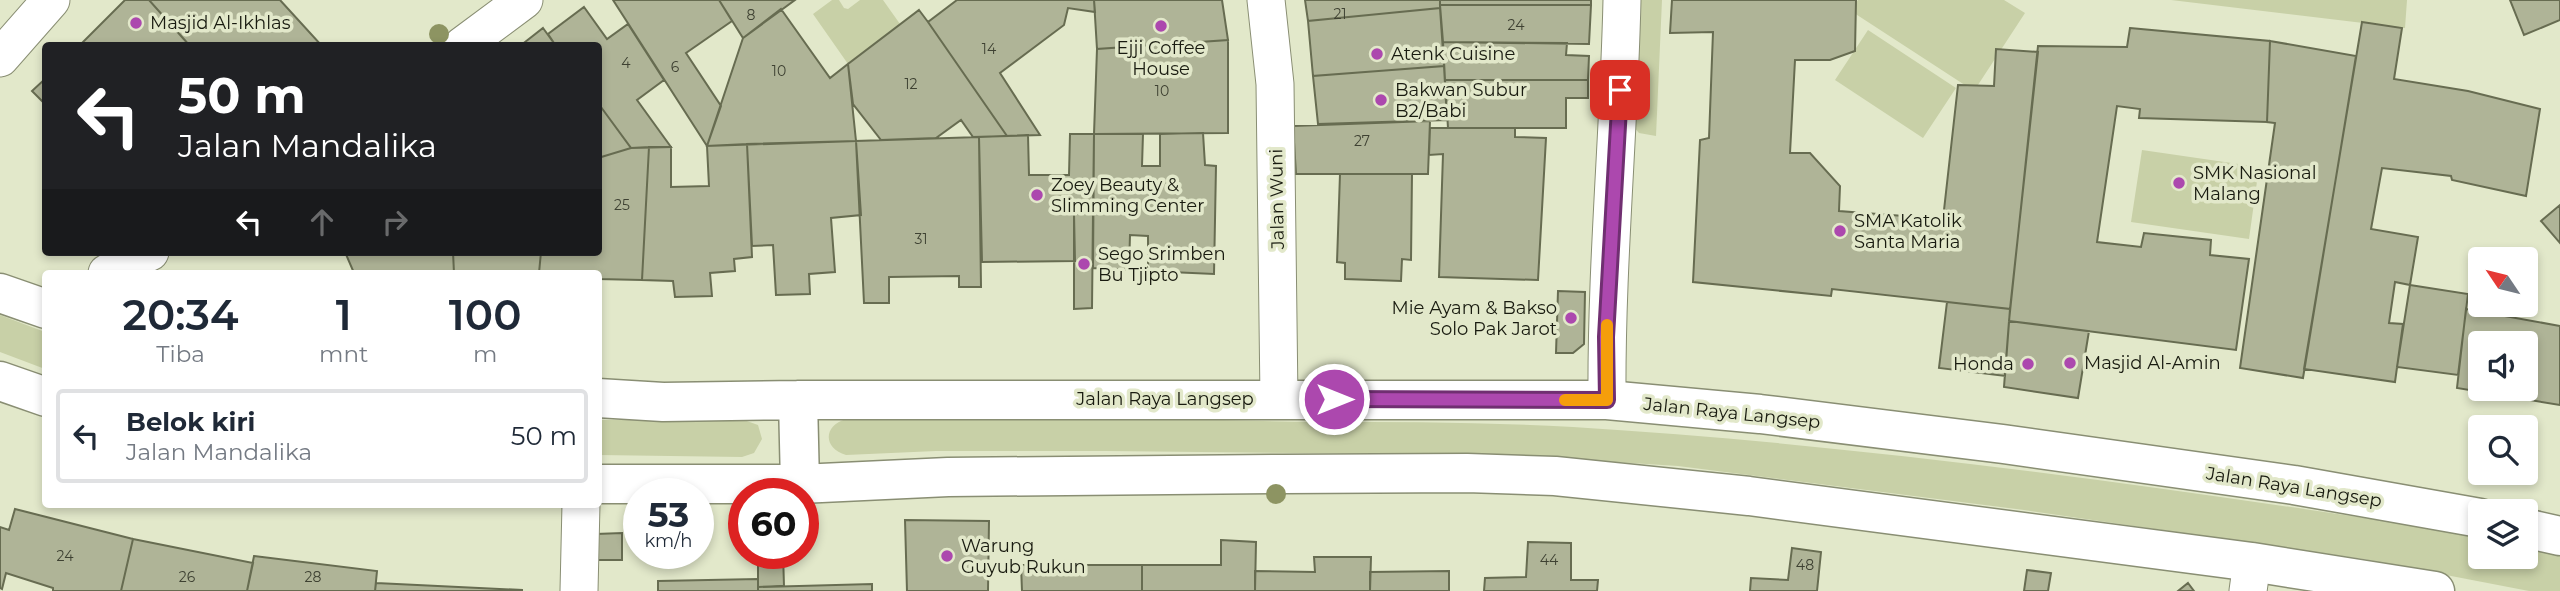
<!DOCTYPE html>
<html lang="id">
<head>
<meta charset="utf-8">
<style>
	:root { --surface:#fff; --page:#f6f6f7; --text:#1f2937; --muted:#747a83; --line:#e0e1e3 }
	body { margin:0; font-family:Montserrat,sans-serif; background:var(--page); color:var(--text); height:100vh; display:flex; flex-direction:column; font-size:26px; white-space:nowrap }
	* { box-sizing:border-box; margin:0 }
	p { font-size:23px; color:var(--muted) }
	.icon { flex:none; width:38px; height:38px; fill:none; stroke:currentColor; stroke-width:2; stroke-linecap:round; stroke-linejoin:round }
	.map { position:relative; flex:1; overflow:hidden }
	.sheet { position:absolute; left:42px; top:270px; width:560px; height:238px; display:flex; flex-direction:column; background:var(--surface); border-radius:7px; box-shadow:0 4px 10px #0003 }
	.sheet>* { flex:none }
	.guide { position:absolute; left:42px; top:42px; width:560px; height:214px; border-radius:7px; box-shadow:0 4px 10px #0003; background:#202124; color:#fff; overflow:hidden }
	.needle { width:46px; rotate:305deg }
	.controls { position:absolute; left:2468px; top:247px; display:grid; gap:14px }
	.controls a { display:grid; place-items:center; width:70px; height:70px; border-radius:7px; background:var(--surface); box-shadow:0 4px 10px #0003; font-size:35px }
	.speed { position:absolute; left:623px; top:478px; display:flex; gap:14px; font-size:35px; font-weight:700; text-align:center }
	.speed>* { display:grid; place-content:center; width:91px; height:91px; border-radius:50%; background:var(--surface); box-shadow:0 4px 10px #0003; line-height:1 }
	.speed small { font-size:18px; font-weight:400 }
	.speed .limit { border:10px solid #d22; background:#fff; color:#111 }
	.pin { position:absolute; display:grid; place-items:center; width:60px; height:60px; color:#fff; margin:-30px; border-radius:14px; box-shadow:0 4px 10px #0006 }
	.me { position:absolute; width:77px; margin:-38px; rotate:90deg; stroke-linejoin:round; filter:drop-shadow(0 0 5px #0008) }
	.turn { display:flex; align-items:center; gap:24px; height:147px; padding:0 21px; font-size:32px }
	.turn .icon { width:91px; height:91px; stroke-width:2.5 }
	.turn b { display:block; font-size:49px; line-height:60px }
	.lanes { display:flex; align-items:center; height:66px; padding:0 21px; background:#0003; justify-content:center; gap:35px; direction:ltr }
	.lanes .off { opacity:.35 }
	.eta { display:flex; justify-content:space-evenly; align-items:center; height:119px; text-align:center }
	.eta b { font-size:42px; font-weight:600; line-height:49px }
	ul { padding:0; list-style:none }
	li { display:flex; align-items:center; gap:21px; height:94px; margin:0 14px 10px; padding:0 7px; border:4px solid var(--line); border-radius:7px }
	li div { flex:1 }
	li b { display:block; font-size:26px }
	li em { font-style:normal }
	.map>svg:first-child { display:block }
</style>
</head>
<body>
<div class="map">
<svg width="2560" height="591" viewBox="0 0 2560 591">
	<rect width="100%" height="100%" fill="#e2e8ca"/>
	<path fill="#c8d0a7" d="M832,0H839L844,8L848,9L860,0H883L900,24L848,64L813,14Z
		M1638,0H1662L1656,136L1639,133L1632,125Z
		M1858,0H2004L2025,13L1974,91L1851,11Z
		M2171,0H2407L2405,28Z
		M1868,30L1956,88L1923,138L1835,80Z
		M2142,150L2259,167L2249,239L2131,222Z
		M0,315L45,332V369L0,352Z
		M1114,417C1181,419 1249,421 1316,422C1402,422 1487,422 1573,427C1868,445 2160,487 2452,531L2480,537V556H2525V547L2560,554V591H2529L2363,559L2024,510L1678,466L1503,455L1106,451H936L846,455C823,448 823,426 846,419Z
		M599,420H744L758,425L762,439L754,453L742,457L599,455Z"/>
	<path fill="#afb497" stroke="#676c51" stroke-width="2" fill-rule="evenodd" d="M125,0H149L190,46H79Z
		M149,0H280L322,46H190Z
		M613,0H719L732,21L686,53L721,106L707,146Z
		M719,0H795L743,38Z
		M957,0H1094L1095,12L1068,8L1064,25L1000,73L1040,135L1007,136L928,22Z
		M1094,0H1222L1228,40L1097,49Z
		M1305,0H1440V8L1308,21Z
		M1440,0H1591V5H1440Z
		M1672,0H1856L1855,51L1830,60H1795L1790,153H1810L1840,186L1839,211L1943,219L1958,85L1994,86L1996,49L2038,52L2010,309L1832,289L1831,296L1693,282L1700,140L1709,138L1713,32L1670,33Z
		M2510,0H2560V20L2524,35Z
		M1440,5H1591L1589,44L1443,42Z
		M584,7L607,39L628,24L664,80L637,100L671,147L631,148L598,103V46H556L548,34Z
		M1440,8L1444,66L1313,76L1308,21Z
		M781,9L830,78L848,64L856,141L707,146L743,38Z
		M919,10L928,22L1007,136L973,137L961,120L936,138L881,140L853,104L848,64Z
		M2362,22L2402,28L2394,79L2468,91L2540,109L2526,196L2452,180L2451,176L2382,168L2371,229L2418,237L2410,285L2395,282L2389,323L2403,324L2395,382L2304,369Z
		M543,28L556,46H520Z
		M2130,28L2270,41L2267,122L2139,118L2140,109L2117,106L2097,242L2141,247L2144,233L2211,240L2210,255L2249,259L2236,350L2009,321L2038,46L2127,47Z
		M1228,40V133L1094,134L1097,49Z
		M2270,41L2356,56L2303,378L2240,368L2275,123L2267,122Z
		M1443,42L1567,43L1566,55L1589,56L1588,80H1445Z
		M1444,66L1447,120L1318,124L1313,76Z
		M46,78V105L32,91Z
		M1445,80H1588V98H1566V128H1448Z
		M598,103L631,148L598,158Z
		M1430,121L1428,174H1296L1293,126Z
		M1430,128H1515V137L1546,138L1538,280L1439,277L1443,154L1429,155Z
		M1203,133L1205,165L1216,166L1214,274L1148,271V236L1130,235L1129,270L1093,268L1094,134H1143L1142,166H1160V134Z
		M1070,134H1094L1093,214H1074L1075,261L982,262L979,137L1028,135L1029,175H1069Z
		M979,137L981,287H959V276L889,277V303H864L856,141Z
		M856,141L861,215L831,218L835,272L809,274L810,294L776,295L773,245L752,246L747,144Z
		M747,144L752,257L734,259L735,271L710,273L712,296L675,297L673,281L642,280L649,147H671V187L709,186L707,146Z
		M649,147L642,280L598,279V273H539L541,252H598V158L631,148Z
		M1340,174H1412L1411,260L1402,259L1401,281L1345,279V263L1337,262Z
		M2560,205V243L2541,221Z
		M1074,214H1093L1092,308L1074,309Z
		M345,252H453L454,273L428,271L354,273Z
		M453,252H541L539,273H454Z
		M2410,285L2468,294L2458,375L2397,367Z
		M1558,291L1585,292L1584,344L1573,353H1556Z
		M1947,302L2010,309L2005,376L1939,368Z
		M2466,309L2560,326V405L2457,388ZM2480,343H2525V388H2480Z
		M2009,321L2089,331L2078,398L2004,387Z
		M15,509L133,539L121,591H53V588L6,573L2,589L0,588V527L9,530Z
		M905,520L989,521L988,591H907Z
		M622,533V560H596V534Z
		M133,539L253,563L247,591H121Z
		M1221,540L1256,542L1255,591H1142V565H1221Z
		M1528,542L1571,543V580H1598L1597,591H1484L1485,578L1526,577Z
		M1792,548L1821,552L1817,591H1750L1751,578L1788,580Z
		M758,553H783L784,586L758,587Z
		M254,556L377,571L375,591H247Z
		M1314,557H1371L1370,591H1255V571L1315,572Z
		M1021,565H1142V591H1022Z
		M2027,570L2051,573L2048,591H2024Z
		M1449,571V591H1370V572Z
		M758,579V591H658V581Z
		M376,583L522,590V591H375Z
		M2188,583L2194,591H2178Z
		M872,584V591H758V587Z"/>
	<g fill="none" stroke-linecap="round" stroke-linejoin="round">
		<defs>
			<path id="minor" d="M1266,0L1275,84L1279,399
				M462,46L524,0
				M0,58L51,0
				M107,273L150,252
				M1607,400C1606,266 1619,133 1622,0
				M579,591L581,504
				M2248,591L2252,562"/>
			<path id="primary" d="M0,293L46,309
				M0,381L46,397
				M598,398L663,402L798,400H1607L1760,414L2003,444L2294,485L2480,518
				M798,400L800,484
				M598,484H800L948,477L1283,474L1467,473L1555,476L1749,496L2252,562L2435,591
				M2525,528L2560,536"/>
		</defs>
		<use href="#minor" stroke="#898e73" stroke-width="39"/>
		<use href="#primary" stroke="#898e73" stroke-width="41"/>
		<use href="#minor" stroke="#fff" stroke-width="37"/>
		<use href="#primary" stroke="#fff" stroke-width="38"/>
	</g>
	<g fill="#8d9462">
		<circle cx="439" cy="34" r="10"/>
		<circle cx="1276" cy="494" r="10"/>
	</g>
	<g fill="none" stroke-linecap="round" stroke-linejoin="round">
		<defs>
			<path id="route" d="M1334,399L1607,400L1606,337L1620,90"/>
		</defs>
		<use href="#route" stroke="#702f71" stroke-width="18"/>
		<use href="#route" stroke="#ac48ae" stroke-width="12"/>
		<path stroke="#f59e0b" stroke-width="12" d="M1565,400H1607V325"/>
	</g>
	<g fill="#ac48ae" stroke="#e2e8ca" stroke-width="2.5">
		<circle cx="136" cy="23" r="7"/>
		<circle cx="1161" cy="26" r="7"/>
		<circle cx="1377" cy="54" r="7"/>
		<circle cx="1381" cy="100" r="7"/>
		<circle cx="2179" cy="183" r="7"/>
		<circle cx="1037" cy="195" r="7"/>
		<circle cx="1840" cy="231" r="7"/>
		<circle cx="1084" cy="264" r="7"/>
		<circle cx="1571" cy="318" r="7"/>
		<circle cx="2070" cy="363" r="7"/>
		<circle cx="2028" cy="364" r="7"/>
		<circle cx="947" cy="556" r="7"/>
	</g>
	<g text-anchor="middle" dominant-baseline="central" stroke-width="7" stroke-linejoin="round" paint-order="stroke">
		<g font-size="14" fill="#3e4132">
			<text x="1340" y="14">21</text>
			<text x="751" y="15">8</text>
			<text x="1516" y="25">24</text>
			<text x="989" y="49">14</text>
			<text x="626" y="63">4</text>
			<text x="675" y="67">6</text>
			<text x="779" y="71">10</text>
			<text x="911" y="84">12</text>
			<text x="1162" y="91">10</text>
			<text x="1362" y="141">27</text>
			<text x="622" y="205">25</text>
			<text x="921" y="239">31</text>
			<text x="65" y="556">24</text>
			<text x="1549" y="560">44</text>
			<text x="1805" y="565">48</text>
			<text x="187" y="577">26</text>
			<text x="313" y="577">28</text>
		</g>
		<g font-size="18" fill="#191b10" stroke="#e2e8ca" text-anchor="start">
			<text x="150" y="23">Masjid Al-Ikhlas</text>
			<text x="1161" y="48" text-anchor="middle">Ejji Coffee<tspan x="1161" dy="21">House</tspan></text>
			<text x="1391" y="54">Atenk Cuisine</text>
			<text x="1395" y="90">Bakwan Subur<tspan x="1395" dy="21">B2/Babi</tspan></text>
			<text x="2193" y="173">SMK Nasional<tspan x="2193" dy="21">Malang</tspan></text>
			<text x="1051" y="185">Zoey Beauty &amp;<tspan x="1051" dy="21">Slimming Center</tspan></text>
			<text x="1854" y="221">SMA Katolik<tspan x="1854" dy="21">Santa Maria</tspan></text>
			<text x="1098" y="254">Sego Srimben<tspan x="1098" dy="21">Bu Tjipto</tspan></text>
			<text x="1557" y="308" text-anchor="end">Mie Ayam &amp; Bakso<tspan x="1557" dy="21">Solo Pak Jarot</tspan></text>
			<text x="2084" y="363">Masjid Al-Amin</text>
			<text x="2014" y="364" text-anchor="end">Honda</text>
			<text x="961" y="546">Warung<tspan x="961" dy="21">Guyub Rukun</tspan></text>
		</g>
		<g font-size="18" fill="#191b10" stroke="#e2e8ca">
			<text transform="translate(1277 199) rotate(-91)">Jalan Wuni</text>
			<text x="1165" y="399">Jalan Raya Langsep</text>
			<text transform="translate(1732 413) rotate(6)">Jalan Raya Langsep</text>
			<text transform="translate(2294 487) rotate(9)">Jalan Raya Langsep</text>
		</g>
	</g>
</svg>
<div class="controls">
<a><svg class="needle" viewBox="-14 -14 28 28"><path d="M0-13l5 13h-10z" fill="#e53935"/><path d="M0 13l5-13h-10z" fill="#747a83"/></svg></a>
<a><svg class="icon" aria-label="sound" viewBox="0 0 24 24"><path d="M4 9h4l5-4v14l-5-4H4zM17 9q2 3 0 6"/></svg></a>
<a><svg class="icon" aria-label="search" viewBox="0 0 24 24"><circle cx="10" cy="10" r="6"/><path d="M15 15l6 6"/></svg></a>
<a><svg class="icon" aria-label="layers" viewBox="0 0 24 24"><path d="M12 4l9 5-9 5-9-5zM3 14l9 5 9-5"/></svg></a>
</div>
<div class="speed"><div>53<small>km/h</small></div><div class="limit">60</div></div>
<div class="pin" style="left:1620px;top:90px;background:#d93025"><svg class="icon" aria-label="arrive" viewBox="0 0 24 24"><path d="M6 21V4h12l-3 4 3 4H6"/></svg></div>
<svg class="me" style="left:1334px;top:399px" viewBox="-20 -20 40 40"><circle r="17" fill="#ac48ae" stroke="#fff" stroke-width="3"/><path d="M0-11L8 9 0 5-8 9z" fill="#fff"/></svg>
<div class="guide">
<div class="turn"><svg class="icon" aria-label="left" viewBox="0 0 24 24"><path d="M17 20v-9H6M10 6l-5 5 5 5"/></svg><div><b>50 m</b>Jalan Mandalika</div></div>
<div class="lanes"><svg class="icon" aria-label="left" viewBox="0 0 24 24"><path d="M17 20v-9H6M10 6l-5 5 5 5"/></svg><svg class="icon off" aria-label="ahead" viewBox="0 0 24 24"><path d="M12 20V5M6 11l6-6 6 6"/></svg><svg class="icon off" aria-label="right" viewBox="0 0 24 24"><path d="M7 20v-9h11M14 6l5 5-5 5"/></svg></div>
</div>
<section class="sheet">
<div class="eta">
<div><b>20:34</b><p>Tiba</p></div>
<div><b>1</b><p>mnt</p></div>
<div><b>100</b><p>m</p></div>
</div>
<ul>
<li><svg class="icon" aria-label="left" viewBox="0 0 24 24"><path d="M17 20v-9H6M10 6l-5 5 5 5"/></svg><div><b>Belok kiri</b><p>Jalan Mandalika</p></div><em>50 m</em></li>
</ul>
</section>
</div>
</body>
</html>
